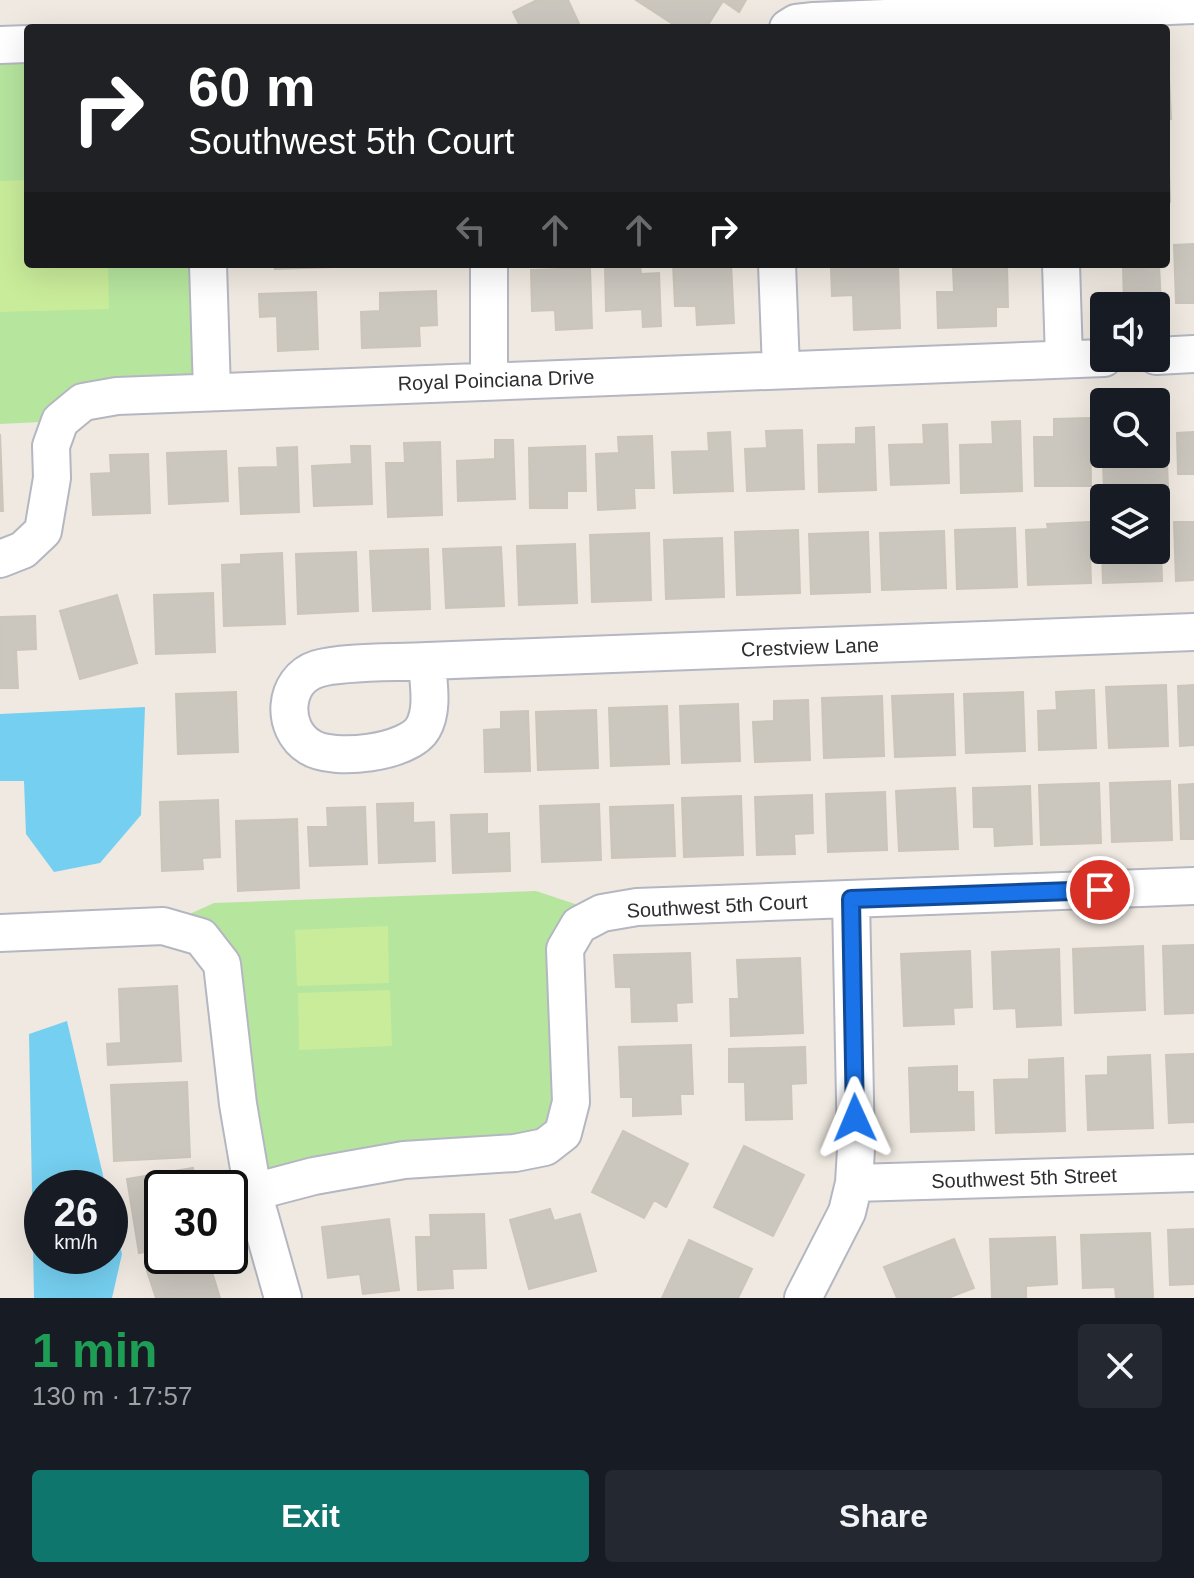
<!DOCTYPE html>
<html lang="en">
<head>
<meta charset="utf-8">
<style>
	:root { --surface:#171b24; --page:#242831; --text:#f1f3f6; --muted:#9ea1a6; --accent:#0f766e }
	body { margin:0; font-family:Helvetica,sans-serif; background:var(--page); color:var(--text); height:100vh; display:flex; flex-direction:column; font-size:30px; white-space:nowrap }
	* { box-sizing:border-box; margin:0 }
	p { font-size:26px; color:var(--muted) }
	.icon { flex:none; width:44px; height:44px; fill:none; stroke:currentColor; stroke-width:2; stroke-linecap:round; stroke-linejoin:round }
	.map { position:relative; height:1298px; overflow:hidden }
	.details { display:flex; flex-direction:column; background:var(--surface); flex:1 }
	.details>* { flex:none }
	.banner { position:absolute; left:24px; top:24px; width:1146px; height:244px; border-radius:8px; box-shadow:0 8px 32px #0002; background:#202124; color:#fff; overflow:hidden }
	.tools { position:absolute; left:1090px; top:292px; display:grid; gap:16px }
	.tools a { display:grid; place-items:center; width:80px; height:80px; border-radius:8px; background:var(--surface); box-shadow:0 8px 32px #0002; font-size:40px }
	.speed { position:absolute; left:24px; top:1170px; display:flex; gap:16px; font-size:40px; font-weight:700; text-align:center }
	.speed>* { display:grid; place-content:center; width:104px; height:104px; border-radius:50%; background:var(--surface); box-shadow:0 8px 32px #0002; line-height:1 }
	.speed small { font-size:20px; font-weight:400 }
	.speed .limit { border:4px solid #111; border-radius:12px; background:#fff; color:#111 }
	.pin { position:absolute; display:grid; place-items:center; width:68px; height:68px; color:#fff; margin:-34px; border:4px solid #fff; border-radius:50%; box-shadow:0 2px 8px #0007 }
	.me { position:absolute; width:88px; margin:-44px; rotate:359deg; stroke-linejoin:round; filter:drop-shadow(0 0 6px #0008) }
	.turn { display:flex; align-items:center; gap:28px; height:168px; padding:0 32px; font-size:36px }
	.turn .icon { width:104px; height:104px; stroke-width:2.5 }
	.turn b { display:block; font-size:56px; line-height:68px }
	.lanes { display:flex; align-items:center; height:76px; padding:0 32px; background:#0003; justify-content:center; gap:40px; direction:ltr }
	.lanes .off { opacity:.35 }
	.round { display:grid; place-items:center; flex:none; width:84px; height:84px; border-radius:8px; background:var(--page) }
	.headline { display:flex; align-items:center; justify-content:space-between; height:136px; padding:0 32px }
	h1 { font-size:48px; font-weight:600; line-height:60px; color:#1e9e55 }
	.primary-button { display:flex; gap:16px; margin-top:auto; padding:16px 32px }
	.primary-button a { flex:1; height:92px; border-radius:8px; background:var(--accent); color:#fff; font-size:32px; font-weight:600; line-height:92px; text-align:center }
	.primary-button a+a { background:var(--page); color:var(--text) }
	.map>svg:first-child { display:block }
</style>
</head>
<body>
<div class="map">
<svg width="1194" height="1298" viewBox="0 0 1194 1298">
	<rect width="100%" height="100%" fill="#efe9e1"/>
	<path fill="#b6e59e" d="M28,44V264H208L212,391L60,421L0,424V45Z
		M536,891L602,913L579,925L563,1133L253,1192L222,964L163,926L214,903Z"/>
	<path fill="#c9ec9a" d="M28,180V264H108L109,309L0,312V181Z
		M388,926L389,983L297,986L295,930Z
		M390,990L392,1046L299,1050L298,993Z"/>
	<path fill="#75cff0" d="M145,707L141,815L100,863L54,872L26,834L24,781H0V714Z
		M67,1021L106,1188H42V1256H110V1205L122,1254L112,1298H34L29,1034Z"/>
	<path fill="#cbc7bf" stroke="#cbc5ba" stroke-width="2" d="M537,0H568L581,28H521L513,12Z
		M636,0H746L739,12L723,1L706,28H679Z
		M1166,58H1168L1171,119L1166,120Z
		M1166,141H1168L1170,202L1166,203Z
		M1194,244V303H1176L1174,245Z
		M274,264H332V267L275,269Z
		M605,264H640L641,274L659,273L661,326L643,327L642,309L606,311Z
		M673,264H731L734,323L697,325L696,306H675Z
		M1123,264H1159L1161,306H1124Z
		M898,266L900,328L854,330L853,295L832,296L831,268Z
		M1007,266L1008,307H996V326L938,328L937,292H954L953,268Z
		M590,268L592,328L556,330L555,310L532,311L531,270Z
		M436,291L437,325L419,326L420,346L362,348L361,312L380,311V293Z
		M316,292L318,349L278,351L277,316L260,317L259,294Z
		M1156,415H1165L1168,487L1104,489L1102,439L1104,454H1156Z
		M1090,418L1091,486H1035L1034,437H1054V419Z
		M1020,421L1022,491L961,493L960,445L993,444L992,422Z
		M947,424L949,483L891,485L889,445L924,444L923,425Z
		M874,427L876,490L819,492L818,445L856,444V428Z
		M802,430L804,489L747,491L745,449L767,448L766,431Z
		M730,432L733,491L674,493L672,452L709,451L708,433Z
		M1194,432V474H1178L1177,433Z
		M0,434L3,511H0Z
		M652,436L654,488H634L635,508L598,510L596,454L619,453L618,437Z
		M495,440H513L515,499L458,501L457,461L495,459Z
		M440,442L442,515L388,517L386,463H405L404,443Z
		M351,446H370L372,504L314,506L312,466L352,464Z
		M585,446L586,491H567V508H530L529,448Z
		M297,447L299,512L241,514L239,468L278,467L277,448Z
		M226,451L228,501L169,504L167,453Z
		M148,454L150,513L93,515L91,474L111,473L110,455Z
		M1156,515H1160L1162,581L1103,583L1101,517H1104V550H1156Z
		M1089,522L1091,583L1028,585L1026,530L1048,529L1047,524Z
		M1174,522H1194V580L1176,581Z
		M1015,528L1017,587L957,589L955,530Z
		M798,530L800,593L737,595L735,532Z
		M944,531L946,588L882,590L880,533Z
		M868,532L870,592L811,594L809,534Z
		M649,533L651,600L592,602L590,535Z
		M722,538L724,597L666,599L664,540Z
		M575,544L577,603L519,605L517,546Z
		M501,547L504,606L446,608L443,549Z
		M428,549L430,609L373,611L370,551Z
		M356,552L358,611L298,614L296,554Z
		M282,553L285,624L224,626L222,565L241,564V555Z
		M213,593L215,652L156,654L154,595Z
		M117,595L137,663L80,679L60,611Z
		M35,616L36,649L16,650L18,688H0V617Z
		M1166,685L1168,746L1109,748L1106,687Z
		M1194,685V745L1180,746L1178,686Z
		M1094,690L1096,748L1039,750L1038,711L1057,710L1056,692Z
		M236,692L238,752L178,754L176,694Z
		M1023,692L1025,751L966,753L964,694Z
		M953,694L955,755L895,757L892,696Z
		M882,696L884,756L824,758L822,698Z
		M808,700L810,760L755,762L753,722L774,721V701Z
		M738,704L740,761L682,763L680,706Z
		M667,706L669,764L611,766L609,708Z
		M596,710L598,768L538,770L536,712Z
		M528,711L530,771L485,772L484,730L501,729V712Z
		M1170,781L1172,840L1112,842L1110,783Z
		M1099,783L1101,843L1041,845L1039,785Z
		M1194,784V839H1181L1179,785Z
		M1030,786L1032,844L995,846L994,827H974L973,788Z
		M955,788L958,849L899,851L896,791Z
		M885,792L887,850L828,852L826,794Z
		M812,795L813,833L794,834L795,854L757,855L755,797Z
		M741,796L743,855L684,857L682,798Z
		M218,800L220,857L202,858L203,869L162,871L160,802Z
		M413,803V823L434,822L435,861L379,863L377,804Z
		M599,804L601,860L542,862L540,806Z
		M673,805L675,856L612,858L610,807Z
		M365,807L367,864L310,866L308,827H328L327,808Z
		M487,814V834L509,833L510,871L453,873L451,815Z
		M297,819L299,888L238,891L236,821Z
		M1194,945V1013L1165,1014L1163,946Z
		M1143,946L1145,1010L1075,1013L1073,949Z
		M1059,949L1061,1025L1017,1027L1016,1008L994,1009L992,952Z
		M970,951L972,1007L953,1008L954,1024L904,1026L901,954Z
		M690,953L692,1002L676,1003L677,1021L632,1022L631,987H616L614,955Z
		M800,958L803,1033L731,1036L730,999H739L737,960Z
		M177,986L181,1061L108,1065L107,1044L121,1043L119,989Z
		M691,1045L693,1094H680L681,1114L633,1116V1097H621L619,1047Z
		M805,1047L806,1083L791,1084L792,1119L746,1120L745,1082H729V1049Z
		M1194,1054V1122L1169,1123L1166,1055Z
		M1150,1055L1153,1128L1088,1130L1086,1076L1108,1075V1057Z
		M1063,1058L1065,1131L996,1133L994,1080L1029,1079V1060Z
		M957,1066V1092H973L974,1130L911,1132L909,1068Z
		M187,1082L190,1157L114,1161L111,1085Z
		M623,1131L688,1164L666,1207L654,1200L644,1218L592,1192Z
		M744,1146L804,1175L773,1236L714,1207Z
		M193,1168L196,1188H162V1249L139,1253L127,1179Z
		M550,1209L554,1221L580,1214L596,1271L529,1289L510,1220Z
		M484,1214L486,1268L452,1269L453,1288L418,1290L416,1237H431L430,1215Z
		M389,1219L399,1290L363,1294L360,1274L328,1278L322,1227Z
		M1194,1229V1284L1170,1285L1168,1230Z
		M1150,1233L1153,1298H1116L1115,1287L1083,1288L1081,1235Z
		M1055,1237L1057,1284L1026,1286V1298H992L990,1239Z
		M954,1239L974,1288L948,1298H897L884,1267Z
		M689,1240L752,1269L738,1298H662Z
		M195,1256H207L220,1298H156L147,1271Z"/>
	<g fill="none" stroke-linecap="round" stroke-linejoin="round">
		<defs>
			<path id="minor" d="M788,28L796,23L814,21L1194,5
				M0,45L28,44
				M208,264L212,391
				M489,264V380
				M777,264L781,369
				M1061,264L1064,359
				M1156,356L1194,354
				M0,559L23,550L43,531L52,478L51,446L60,421L83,402L117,396L1104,358
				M427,661C428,682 434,709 423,728C409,753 333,762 310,747C280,729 283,680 317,669C343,661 398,663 427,661L1194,632
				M0,933L163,926L201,937L222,964L238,1104L253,1192L283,1298
				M854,1183L1194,1173
				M253,1192L314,1176L404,1160L515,1153L545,1147L563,1133L571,1102L565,949L579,925L602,913L637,907L1194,886
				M803,1298L847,1212L854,1183L856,1149L851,899"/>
		</defs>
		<use href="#minor" stroke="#b4b7c1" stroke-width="40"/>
		<use href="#minor" stroke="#fff" stroke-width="36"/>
	</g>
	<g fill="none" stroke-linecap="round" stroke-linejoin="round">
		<defs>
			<path id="route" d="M855,1118L851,899L1100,890"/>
		</defs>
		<use href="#route" stroke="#114b97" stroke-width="20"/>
		<use href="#route" stroke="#1a73e8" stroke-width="14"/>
	</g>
	<g text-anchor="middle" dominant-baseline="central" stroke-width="6" stroke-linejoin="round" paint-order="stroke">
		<g font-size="20" fill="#2e2e2e" stroke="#fff">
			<text transform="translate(496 380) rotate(-2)">Royal Poinciana Drive</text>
			<text transform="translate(810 647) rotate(-2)">Crestview Lane</text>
			<text transform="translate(717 906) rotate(-3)">Southwest 5th Court</text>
			<text transform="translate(1024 1178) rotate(-2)">Southwest 5th Street</text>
		</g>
	</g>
</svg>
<div class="tools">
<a><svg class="icon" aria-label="sound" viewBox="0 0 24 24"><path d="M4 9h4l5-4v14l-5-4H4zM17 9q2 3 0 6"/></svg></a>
<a><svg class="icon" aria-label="search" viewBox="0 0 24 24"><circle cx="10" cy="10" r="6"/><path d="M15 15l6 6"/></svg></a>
<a><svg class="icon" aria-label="layers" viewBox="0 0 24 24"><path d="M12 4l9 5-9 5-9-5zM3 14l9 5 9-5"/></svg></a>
</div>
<div class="speed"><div>26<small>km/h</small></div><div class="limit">30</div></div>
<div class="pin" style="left:1100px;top:890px;background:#d93025"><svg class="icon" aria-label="arrive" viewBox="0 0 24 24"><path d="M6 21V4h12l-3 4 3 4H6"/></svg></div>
<svg class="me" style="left:855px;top:1118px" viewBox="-20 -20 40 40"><path d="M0-17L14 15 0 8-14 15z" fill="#1a73e8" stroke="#fff" stroke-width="4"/></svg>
<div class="banner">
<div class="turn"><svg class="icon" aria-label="right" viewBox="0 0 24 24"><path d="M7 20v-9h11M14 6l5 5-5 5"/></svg><div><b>60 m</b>Southwest 5th Court</div></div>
<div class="lanes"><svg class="icon off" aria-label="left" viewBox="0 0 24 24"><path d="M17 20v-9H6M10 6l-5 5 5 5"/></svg><svg class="icon off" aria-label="ahead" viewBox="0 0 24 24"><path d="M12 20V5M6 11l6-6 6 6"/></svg><svg class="icon off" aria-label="ahead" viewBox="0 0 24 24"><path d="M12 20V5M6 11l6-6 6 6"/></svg><svg class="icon" aria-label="right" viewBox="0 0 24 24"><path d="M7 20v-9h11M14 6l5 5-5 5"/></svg></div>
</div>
</div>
<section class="details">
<div class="headline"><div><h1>1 min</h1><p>130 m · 17:57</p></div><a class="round"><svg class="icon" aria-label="close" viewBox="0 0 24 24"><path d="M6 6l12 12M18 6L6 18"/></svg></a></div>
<div class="primary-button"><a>Exit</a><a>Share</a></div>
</section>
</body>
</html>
